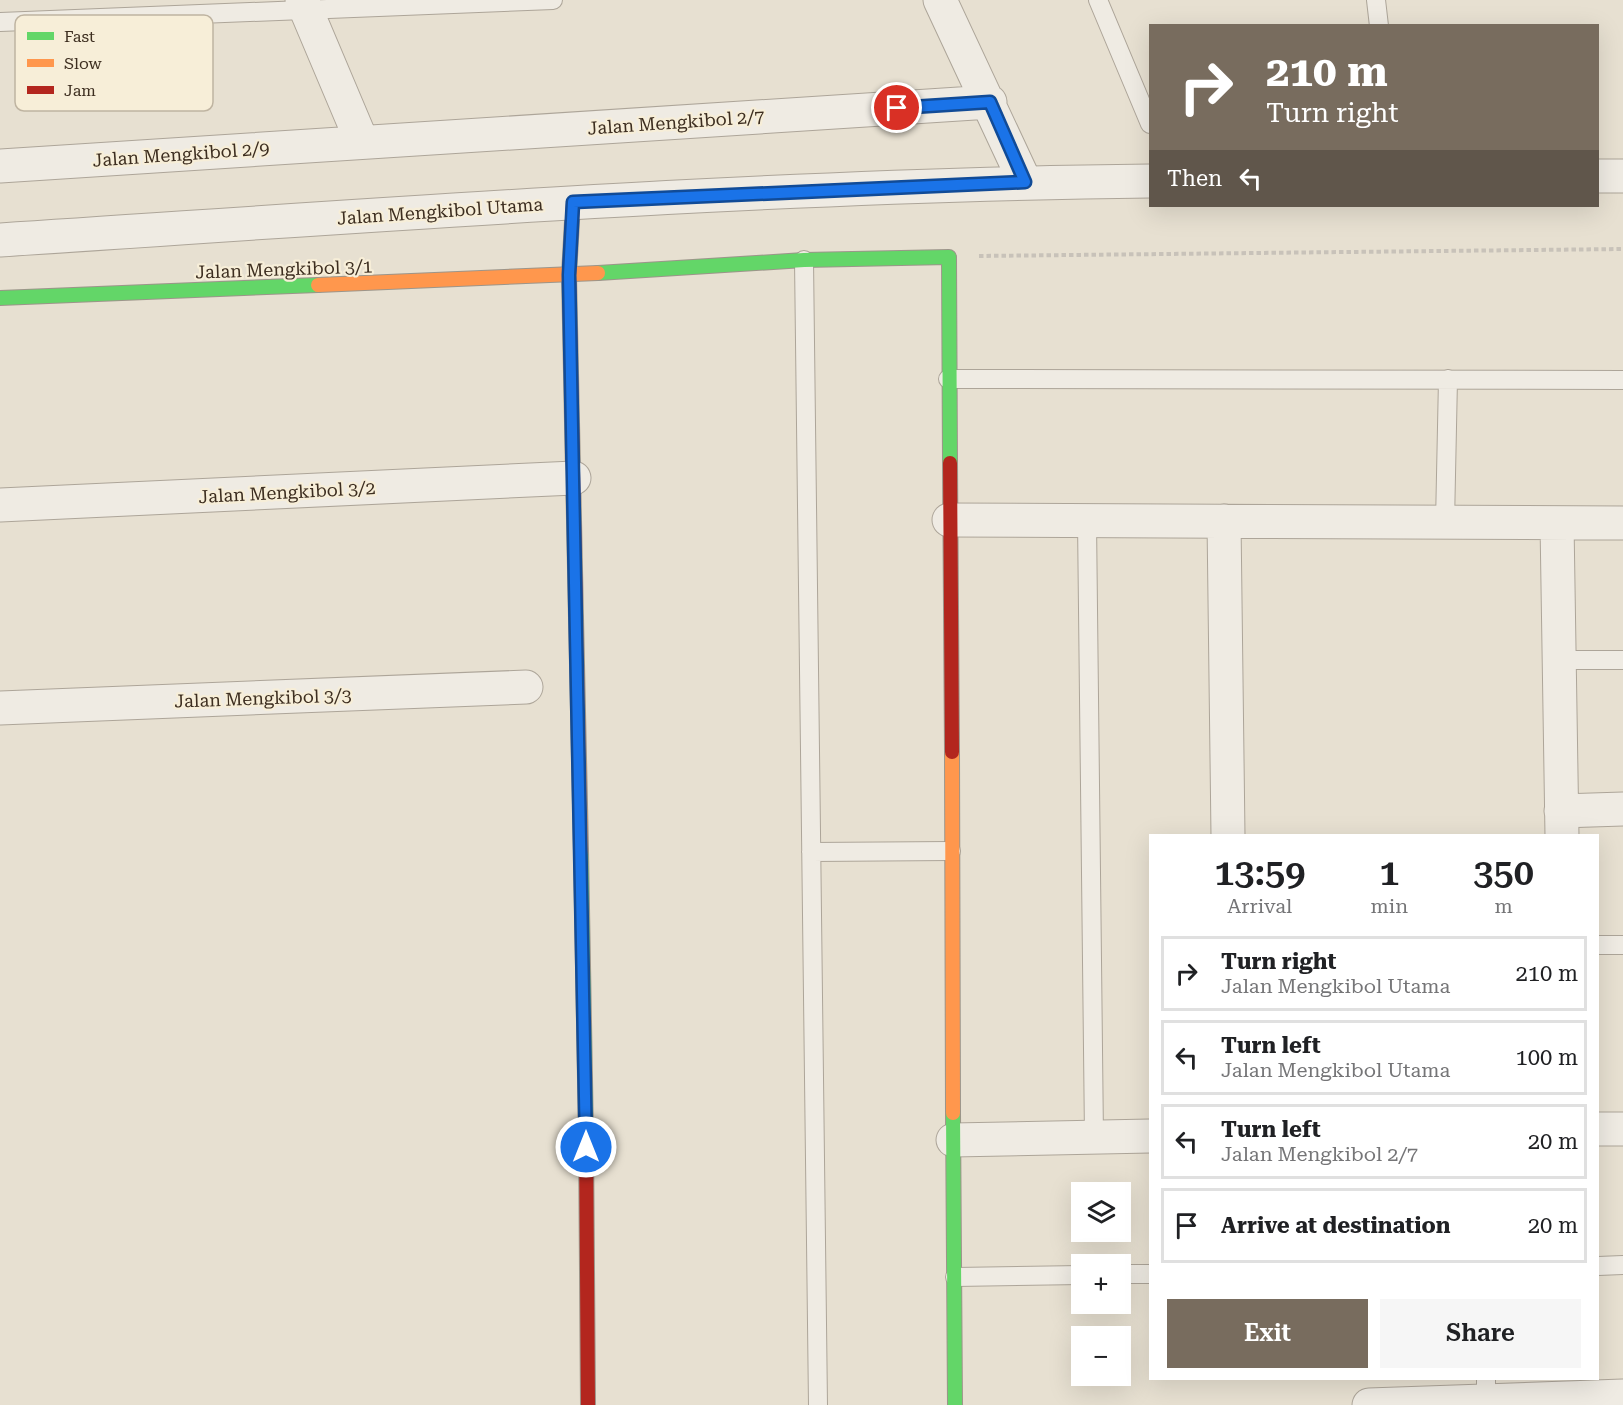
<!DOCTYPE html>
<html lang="en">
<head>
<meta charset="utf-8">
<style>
	:root { --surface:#fff; --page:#f6f6f6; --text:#202124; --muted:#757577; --line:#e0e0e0; --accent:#786c5e }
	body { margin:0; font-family:"Roboto Serif",serif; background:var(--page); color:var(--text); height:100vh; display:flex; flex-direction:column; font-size:22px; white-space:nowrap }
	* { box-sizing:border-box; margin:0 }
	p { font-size:20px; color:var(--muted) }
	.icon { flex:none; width:33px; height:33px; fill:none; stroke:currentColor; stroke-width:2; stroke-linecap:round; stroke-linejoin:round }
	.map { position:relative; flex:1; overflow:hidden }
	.drawer { position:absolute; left:1149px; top:834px; width:450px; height:546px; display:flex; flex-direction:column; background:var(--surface); border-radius:0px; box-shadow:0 6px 24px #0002 }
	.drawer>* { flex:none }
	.top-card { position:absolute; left:1149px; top:24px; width:450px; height:183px; border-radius:0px; box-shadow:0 6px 24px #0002; background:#786c5e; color:#fff; overflow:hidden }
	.buttons { position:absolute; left:1071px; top:1182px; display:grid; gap:12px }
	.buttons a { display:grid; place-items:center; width:60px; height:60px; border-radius:0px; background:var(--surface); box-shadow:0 6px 24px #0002; font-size:30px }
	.pin { position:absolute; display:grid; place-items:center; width:51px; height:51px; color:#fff; margin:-26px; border:3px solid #fff; border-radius:50%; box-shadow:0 2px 6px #0007 }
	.me { position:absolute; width:66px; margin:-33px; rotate:0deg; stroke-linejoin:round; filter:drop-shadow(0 0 4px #0008) }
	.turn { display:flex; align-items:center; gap:21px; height:126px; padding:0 18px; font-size:27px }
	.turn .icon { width:78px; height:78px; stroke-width:2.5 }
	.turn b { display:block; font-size:42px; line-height:51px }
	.then { display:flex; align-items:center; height:57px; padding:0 18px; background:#0003; gap:12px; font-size:22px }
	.eta { display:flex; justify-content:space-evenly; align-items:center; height:102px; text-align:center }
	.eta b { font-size:36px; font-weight:600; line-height:42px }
	.primary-button { display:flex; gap:12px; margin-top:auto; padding:12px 18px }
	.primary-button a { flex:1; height:69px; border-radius:0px; background:var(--accent); color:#fff; font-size:24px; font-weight:600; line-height:69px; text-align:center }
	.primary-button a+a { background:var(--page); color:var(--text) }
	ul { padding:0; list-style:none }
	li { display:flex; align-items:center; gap:18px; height:75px; margin:0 12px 9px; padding:0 6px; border:3px solid var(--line); border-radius:0px }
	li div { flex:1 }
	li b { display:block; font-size:22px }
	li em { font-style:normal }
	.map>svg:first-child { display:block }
</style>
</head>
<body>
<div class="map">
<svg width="1623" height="1405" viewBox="0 0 1623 1405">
	<rect width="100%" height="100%" fill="#e7e0d1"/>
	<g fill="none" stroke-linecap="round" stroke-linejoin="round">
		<defs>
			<path id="lane" d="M1098,0L1150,124
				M1376,0L1379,26
				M0,22L553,0
				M804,260L818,1405
				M948,379L1623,380
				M1087,521L1094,1137
				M1445,523L1448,379
				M1559,660H1623
				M811,852L951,851
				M1598,945H1623
				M1598,1266L1623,1265
				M1120,1274H1150
				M955,1277L1082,1275
				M1486,1401V1378"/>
			<path id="street" d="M302,0L362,142
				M940,0L1025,182
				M0,166L990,102
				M1598,176H1623
				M0,240C383,215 767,185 1150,181
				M0,505L574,478
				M949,520L1623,523
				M1224,521L1228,836
				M1557,523L1562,836
				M0,708L526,687
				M1561,811L1623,809
				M1598,1129H1623
				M953,1140L1150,1136
				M1369,1405L1623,1396"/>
			<path id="fast" d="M598,273L804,260L949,257L950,463
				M0,298L318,285
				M581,851L586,1136
				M953,1113L955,1405"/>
			<path id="slow" d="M318,285L598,273
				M576,618L581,851
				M952,752L953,1113"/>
			<path id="jam" d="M573,203L569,275L576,618
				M950,463L952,752
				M586,1136L588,1405"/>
		</defs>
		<use href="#lane" stroke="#ada599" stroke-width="20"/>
		<use href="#street" stroke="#ada599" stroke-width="35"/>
		<use href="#fast" stroke="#9c958a" stroke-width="16"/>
		<use href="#slow" stroke="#9c958a" stroke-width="16"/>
		<use href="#jam" stroke="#9c958a" stroke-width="16"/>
		<path stroke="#c8c2b9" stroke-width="4" stroke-dasharray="4.5 3" stroke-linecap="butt" d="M979,256L1623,249"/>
		<use href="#lane" stroke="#efebe3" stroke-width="18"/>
		<use href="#street" stroke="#efebe3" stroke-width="33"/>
		<use href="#fast" stroke="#63d668" stroke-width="14"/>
		<use href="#slow" stroke="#ff974d" stroke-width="14"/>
		<use href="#jam" stroke="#b3261e" stroke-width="14"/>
	</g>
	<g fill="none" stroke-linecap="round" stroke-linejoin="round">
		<defs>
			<path id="route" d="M586,1147L569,275L573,202L1025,182L990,102L897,108"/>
		</defs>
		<use href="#route" stroke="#114b97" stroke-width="15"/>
		<use href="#route" stroke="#1a73e8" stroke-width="10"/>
	</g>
	<g text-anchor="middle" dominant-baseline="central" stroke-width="4.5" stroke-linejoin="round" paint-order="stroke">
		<g font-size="18" fill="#3d2e20" stroke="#f7eed8">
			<text transform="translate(676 122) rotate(-4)">Jalan Mengkibol 2/7</text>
			<text transform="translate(181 154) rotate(-4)">Jalan Mengkibol 2/9</text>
			<text transform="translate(440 211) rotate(-4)">Jalan Mengkibol Utama</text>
			<text transform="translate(284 269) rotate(-2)">Jalan Mengkibol 3/1</text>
			<text transform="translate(287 492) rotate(-3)">Jalan Mengkibol 3/2</text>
			<text transform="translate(263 698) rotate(-2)">Jalan Mengkibol 3/3</text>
		</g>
	</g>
	<rect x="15" y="15" width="198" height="96" rx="9" fill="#f7eed8" stroke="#bfb4a1" stroke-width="1.5"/>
	<rect x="27" y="32" width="27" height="8" fill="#63d668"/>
	<rect x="27" y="59" width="27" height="8" fill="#ff974d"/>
	<rect x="27" y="86" width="27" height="8" fill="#b3261e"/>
	<g font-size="16" fill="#3d2e20">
		<text x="64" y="42">Fast</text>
		<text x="64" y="69">Slow</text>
		<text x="64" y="96">Jam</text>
	</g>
</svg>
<div class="buttons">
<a><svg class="icon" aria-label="layers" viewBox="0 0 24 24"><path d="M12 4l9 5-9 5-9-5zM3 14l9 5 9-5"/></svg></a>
<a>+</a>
<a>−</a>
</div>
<div class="pin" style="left:897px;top:108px;background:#d93025"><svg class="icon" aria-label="arrive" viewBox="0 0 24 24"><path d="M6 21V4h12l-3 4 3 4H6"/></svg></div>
<svg class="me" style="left:586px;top:1147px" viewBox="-20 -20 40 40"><circle r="17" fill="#1a73e8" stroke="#fff" stroke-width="3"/><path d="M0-11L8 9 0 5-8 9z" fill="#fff"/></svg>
<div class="top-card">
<div class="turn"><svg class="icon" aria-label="right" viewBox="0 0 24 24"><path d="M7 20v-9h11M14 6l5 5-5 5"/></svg><div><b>210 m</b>Turn right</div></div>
<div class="then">Then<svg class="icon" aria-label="left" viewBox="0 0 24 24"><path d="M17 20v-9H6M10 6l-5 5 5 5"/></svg></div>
</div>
<section class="drawer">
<div class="eta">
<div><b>13:59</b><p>Arrival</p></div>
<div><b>1</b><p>min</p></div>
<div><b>350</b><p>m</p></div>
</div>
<ul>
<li><svg class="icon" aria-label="right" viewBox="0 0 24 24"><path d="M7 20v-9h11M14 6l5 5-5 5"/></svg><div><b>Turn right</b><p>Jalan Mengkibol Utama</p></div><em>210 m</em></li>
<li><svg class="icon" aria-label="left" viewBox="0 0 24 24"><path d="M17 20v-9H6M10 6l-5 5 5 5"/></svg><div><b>Turn left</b><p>Jalan Mengkibol Utama</p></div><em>100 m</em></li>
<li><svg class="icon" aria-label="left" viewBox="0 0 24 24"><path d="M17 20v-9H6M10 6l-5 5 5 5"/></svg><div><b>Turn left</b><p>Jalan Mengkibol 2/7</p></div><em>20 m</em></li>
<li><svg class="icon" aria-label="arrive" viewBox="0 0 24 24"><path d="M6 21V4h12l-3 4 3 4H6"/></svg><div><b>Arrive at destination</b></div><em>20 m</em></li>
</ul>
<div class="primary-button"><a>Exit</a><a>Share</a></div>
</section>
</div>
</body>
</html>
